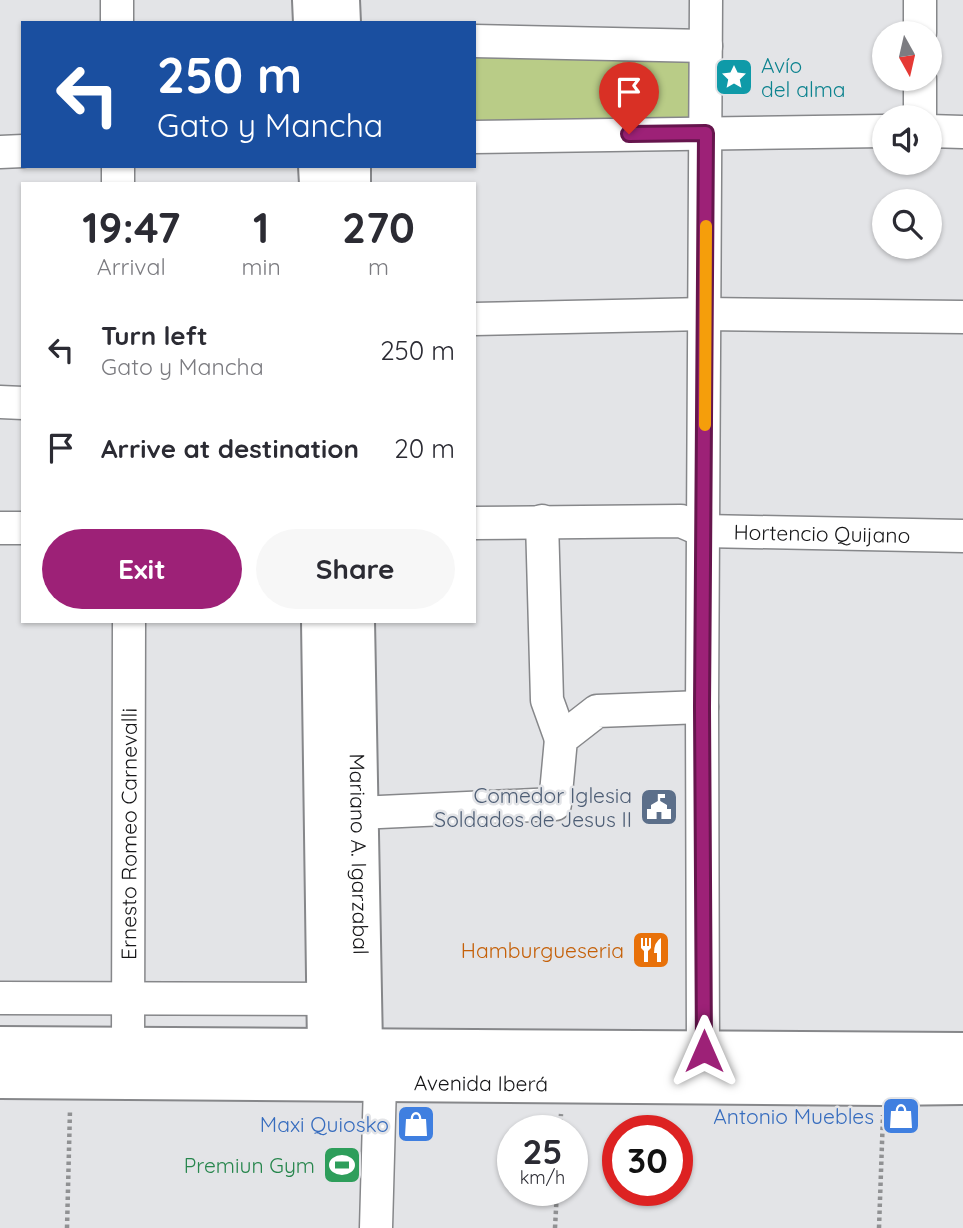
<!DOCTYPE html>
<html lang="en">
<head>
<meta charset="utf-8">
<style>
	:root { --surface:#fff; --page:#f7f7f7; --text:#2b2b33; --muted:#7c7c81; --accent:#9d2177 }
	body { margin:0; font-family:Quicksand,sans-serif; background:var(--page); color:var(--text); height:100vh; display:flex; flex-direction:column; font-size:26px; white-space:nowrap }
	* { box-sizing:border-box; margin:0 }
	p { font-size:23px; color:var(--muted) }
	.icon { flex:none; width:38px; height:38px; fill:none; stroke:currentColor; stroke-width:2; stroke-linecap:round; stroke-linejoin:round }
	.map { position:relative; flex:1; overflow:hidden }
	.side { position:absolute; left:21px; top:182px; width:455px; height:441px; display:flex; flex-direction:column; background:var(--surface); border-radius:0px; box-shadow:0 2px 5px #0004 }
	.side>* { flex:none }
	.guide { position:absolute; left:21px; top:21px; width:455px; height:147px; border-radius:0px; box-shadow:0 2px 5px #0004; background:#1a4fa0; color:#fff; overflow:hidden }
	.needle { width:46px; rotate:172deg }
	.tools { position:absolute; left:872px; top:21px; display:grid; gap:14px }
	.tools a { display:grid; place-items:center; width:70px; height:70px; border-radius:50%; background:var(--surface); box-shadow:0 2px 5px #0004; font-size:35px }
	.speed { position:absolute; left:497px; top:1115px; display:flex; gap:14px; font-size:35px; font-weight:700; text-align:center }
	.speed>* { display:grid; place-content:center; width:91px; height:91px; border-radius:50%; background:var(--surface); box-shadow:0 2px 5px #0004; line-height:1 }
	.speed small { font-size:18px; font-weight:400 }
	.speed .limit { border:10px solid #d22; background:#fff; color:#111 }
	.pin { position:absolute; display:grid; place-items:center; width:60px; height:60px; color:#fff; margin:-72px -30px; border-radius:50% 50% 50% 0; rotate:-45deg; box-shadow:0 0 7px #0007 }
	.pin .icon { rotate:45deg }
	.me { position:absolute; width:77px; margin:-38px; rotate:0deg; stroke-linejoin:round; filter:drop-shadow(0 0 5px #0008) }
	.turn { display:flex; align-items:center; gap:24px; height:147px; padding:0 21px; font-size:32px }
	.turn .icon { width:91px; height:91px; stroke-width:2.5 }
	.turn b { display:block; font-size:49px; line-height:60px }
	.eta { display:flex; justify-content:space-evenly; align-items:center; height:119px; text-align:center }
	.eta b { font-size:42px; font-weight:800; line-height:49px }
	.button { display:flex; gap:14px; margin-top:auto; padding:14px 21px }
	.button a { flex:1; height:80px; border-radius:42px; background:var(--accent); color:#fff; font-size:28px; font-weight:800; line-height:80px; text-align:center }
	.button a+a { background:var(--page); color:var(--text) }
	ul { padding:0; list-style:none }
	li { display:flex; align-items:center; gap:21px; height:98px; padding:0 21px }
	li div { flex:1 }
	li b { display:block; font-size:26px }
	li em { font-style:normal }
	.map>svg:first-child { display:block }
</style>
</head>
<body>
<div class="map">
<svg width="963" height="1228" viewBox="0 0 963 1228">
	<rect width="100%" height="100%" fill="#e3e4e7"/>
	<path fill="#b9cc87" d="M474,53L691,55L692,121L474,120Z"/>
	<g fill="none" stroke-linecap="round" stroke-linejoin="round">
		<defs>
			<g id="minor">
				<path d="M117,0V23"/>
				<path d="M920,33V0"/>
				<path d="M474,41L706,46"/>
				<path d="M920,117V79"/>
				<path d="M929,131L963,132"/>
				<path d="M474,137L884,131"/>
				<path d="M0,152L23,151"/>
				<path d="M118,166V184"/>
				<path d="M474,319L705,314L963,317"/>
				<path d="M0,402L23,403"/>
				<path d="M542,521L547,700L561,739"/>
				<path id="s1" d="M474,523L681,521L704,531L963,536"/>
				<path d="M0,528H23"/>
				<path d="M358,813L555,804L561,739L597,711L702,707"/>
				<path d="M0,998L349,999"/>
				<path id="s2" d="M128,1046L129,621"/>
				<path d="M703,1051L702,707L706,0"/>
				<path d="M369,1061L380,1083L376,1228"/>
			</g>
			<g id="major">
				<path d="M312,0L313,23"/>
				<path d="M340,0L341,23"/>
				<path d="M318,166L319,184"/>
				<path d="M351,166V184"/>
				<path d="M321,621L327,1047"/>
				<path id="s3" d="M355,621L363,1047"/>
				<path d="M0,1046L963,1052"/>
				<path id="s4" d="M0,1079L884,1086L963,1085"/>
			</g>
		</defs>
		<use href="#minor" stroke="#86878a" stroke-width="35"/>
		<use href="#major" stroke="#86878a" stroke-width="42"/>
		<path stroke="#909193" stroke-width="4.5" stroke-dasharray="3.5 3.5" stroke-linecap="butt" d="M560,1130L561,1114
			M67,1228L70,1110
			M555,1228L557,1190
			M879,1228L883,1115"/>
		<use href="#minor" stroke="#fff" stroke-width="32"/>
		<use href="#major" stroke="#fff" stroke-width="38"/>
	</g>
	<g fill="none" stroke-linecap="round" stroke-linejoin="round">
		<defs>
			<path id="route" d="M629,134L706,133L702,707L704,1051"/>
		</defs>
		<use href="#route" stroke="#66154d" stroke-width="18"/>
		<use href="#route" stroke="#9d2177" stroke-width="12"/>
		<path stroke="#f59e0b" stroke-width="12" d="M705,425L706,226"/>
	</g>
	<defs>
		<symbol id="sight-square" viewBox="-11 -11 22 22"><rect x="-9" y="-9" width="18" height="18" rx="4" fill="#0f9aa8" stroke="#e3e4e7"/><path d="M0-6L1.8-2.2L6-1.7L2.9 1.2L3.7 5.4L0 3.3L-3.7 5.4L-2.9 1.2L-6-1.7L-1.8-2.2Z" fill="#fff"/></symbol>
		<symbol id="civic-square" viewBox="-11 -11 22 22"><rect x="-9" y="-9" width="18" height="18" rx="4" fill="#5c6f8a" stroke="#e3e4e7"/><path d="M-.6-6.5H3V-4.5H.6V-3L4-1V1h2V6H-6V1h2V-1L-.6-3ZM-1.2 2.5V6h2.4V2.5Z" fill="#fff"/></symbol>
		<symbol id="restaurant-square" viewBox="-11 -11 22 22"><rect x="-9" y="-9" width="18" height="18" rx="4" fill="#e8710a" stroke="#e3e4e7"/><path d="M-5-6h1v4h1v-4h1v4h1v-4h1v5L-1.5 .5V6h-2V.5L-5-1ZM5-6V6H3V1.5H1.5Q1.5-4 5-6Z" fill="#fff"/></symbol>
		<symbol id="shop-square" viewBox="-11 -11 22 22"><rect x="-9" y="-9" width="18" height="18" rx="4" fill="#3f7fe0" stroke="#e3e4e7"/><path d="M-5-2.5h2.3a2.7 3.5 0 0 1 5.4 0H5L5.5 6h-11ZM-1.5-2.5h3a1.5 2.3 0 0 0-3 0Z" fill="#fff"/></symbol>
		<symbol id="stadium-square" viewBox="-11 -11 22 22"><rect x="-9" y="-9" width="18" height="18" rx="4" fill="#2e9e5b" stroke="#e3e4e7"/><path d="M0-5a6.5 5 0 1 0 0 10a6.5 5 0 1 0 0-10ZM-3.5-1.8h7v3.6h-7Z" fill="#fff"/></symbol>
	</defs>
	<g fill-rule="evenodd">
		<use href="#sight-square" x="712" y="55" width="44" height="44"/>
		<use href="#civic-square" x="637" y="785" width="44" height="44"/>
		<use href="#restaurant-square" x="629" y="928" width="44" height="44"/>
		<use href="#shop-square" x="879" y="1094" width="44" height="44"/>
		<use href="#shop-square" x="394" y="1102" width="44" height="44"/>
		<use href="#stadium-square" x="320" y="1143" width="44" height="44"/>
	</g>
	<g text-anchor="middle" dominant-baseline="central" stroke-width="5" stroke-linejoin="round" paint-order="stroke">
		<g font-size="21" fill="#0d838f" stroke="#e3e4e7" text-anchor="start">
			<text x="761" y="65">Avío<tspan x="761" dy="24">del alma</tspan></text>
		</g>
		<g font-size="21" fill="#151517" stroke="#e3e4e7">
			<text stroke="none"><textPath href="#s1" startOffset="350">Hortencio Quijano</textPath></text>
			<text stroke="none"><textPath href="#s2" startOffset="212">Ernesto Romeo Carnevalli</textPath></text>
			<text stroke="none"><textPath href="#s3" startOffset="233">Mariano A. Igarzabal</textPath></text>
			<text stroke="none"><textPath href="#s4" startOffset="481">Avenida Iberá</textPath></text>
		</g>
		<g font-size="21" fill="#4e5e75" stroke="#e3e4e7" text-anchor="end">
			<text x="632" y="795">Comedor Iglesia<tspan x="632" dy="24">Soldados de Jesus II</tspan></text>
		</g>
		<g font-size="21" fill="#c56008" stroke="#e3e4e7" text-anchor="end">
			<text x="624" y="950">Hamburgueseria</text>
		</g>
		<g font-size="21" fill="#366cbe" stroke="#e3e4e7" text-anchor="end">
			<text x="874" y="1116">Antonio Muebles</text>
			<text x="389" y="1124">Maxi Quiosko</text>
		</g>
		<g font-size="21" fill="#27864d" stroke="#e3e4e7" text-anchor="end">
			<text x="315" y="1165">Premiun Gym</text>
		</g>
	</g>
</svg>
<div class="tools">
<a><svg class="needle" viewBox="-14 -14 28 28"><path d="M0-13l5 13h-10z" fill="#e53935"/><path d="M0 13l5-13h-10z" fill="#7c7c81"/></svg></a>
<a><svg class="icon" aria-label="sound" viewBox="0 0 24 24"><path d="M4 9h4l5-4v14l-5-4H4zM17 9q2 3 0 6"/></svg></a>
<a><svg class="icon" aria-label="search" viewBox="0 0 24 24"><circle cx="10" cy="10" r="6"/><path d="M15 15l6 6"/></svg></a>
</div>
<div class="speed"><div>25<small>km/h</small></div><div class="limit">30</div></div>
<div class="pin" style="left:629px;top:134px;background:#d93025"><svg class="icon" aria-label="arrive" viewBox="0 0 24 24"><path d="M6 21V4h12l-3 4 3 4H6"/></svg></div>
<svg class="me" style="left:704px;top:1051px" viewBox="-20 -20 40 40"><path d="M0-17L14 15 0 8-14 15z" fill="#9d2177" stroke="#fff" stroke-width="4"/></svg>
<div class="guide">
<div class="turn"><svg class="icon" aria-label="left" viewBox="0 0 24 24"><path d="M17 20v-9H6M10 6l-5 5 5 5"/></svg><div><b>250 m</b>Gato y Mancha</div></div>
</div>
<section class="side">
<div class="eta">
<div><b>19:47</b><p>Arrival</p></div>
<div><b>1</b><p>min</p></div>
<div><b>270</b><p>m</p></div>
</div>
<ul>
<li><svg class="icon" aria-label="left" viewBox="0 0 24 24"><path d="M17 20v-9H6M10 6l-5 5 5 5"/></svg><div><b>Turn left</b><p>Gato y Mancha</p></div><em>250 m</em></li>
<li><svg class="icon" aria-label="arrive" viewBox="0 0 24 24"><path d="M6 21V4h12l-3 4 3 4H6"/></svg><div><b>Arrive at destination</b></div><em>20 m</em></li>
</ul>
<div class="button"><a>Exit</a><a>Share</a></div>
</section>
</div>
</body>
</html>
